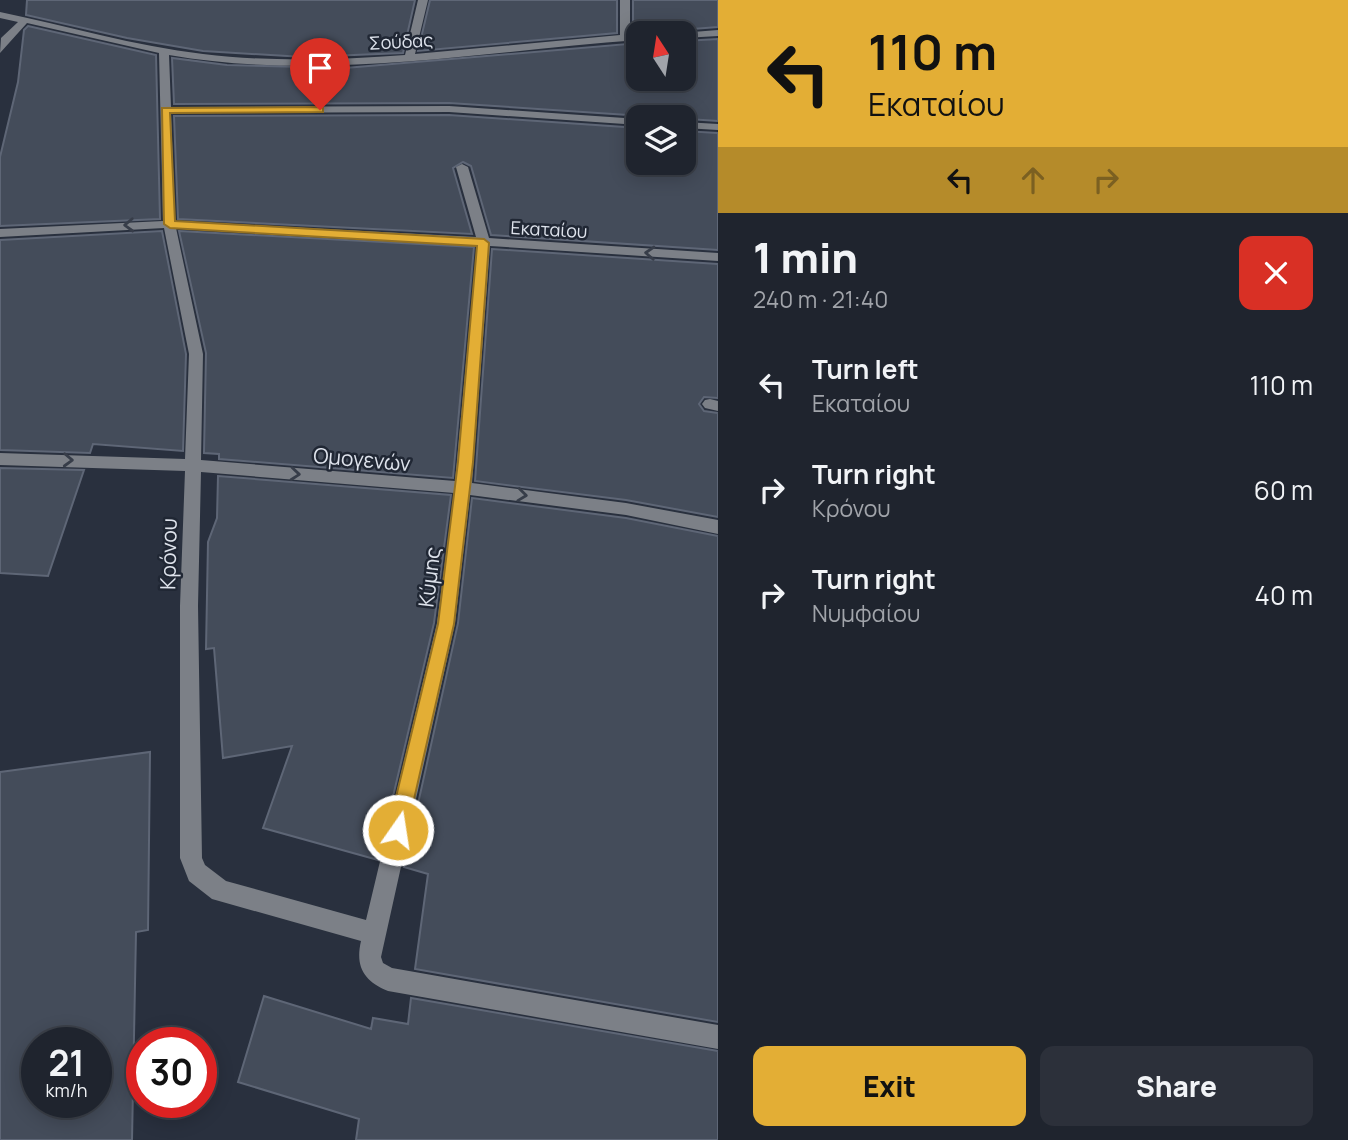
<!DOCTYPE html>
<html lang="en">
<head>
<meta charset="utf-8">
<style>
	:root { --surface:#1f242e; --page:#2c303a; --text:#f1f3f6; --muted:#a1a4aa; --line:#3c414a; --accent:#e3ae35 }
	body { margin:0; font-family:Manrope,sans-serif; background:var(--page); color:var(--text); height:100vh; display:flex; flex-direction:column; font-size:26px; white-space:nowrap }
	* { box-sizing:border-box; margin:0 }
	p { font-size:23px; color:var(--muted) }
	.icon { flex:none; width:38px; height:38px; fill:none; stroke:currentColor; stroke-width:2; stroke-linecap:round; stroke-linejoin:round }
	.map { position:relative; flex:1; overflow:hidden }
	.details { display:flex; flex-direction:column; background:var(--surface); width:630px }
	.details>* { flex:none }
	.hud { background:#e3ae35; color:#111; overflow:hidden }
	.needle { width:46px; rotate:348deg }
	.buttons { position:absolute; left:626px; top:21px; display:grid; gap:14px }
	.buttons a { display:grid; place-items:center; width:70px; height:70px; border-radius:14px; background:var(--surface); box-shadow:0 4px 18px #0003,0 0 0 2px var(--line); font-size:35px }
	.speed { position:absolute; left:21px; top:1027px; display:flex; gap:14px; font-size:35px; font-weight:700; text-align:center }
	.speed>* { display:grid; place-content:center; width:91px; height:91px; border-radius:50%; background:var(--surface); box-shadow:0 4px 18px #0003,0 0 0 2px var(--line); line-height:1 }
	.speed small { font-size:18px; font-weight:400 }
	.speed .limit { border:10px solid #d22; background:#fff; color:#111 }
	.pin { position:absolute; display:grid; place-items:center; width:60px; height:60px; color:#fff; margin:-72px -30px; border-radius:50% 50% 50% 0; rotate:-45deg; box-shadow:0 0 7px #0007 }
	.pin .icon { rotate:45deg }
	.me { position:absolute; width:77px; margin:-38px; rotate:13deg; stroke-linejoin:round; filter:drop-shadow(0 0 5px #0008) }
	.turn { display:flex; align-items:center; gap:24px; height:147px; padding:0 35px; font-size:32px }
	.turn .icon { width:91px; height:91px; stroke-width:2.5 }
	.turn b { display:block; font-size:49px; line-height:60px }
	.lanes { display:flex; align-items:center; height:66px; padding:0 35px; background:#0003; justify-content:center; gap:35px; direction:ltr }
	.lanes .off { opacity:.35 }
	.round { display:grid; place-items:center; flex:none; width:74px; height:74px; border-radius:14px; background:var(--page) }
	.headline { display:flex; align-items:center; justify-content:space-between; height:119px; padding:0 35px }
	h1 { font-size:42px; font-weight:800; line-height:52px }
	.action { display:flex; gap:14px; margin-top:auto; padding:14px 35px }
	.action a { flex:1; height:80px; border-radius:14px; background:var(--accent); color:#111; font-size:28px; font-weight:800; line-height:80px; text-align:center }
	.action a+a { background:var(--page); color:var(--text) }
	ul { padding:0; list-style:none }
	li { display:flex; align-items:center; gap:21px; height:105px; padding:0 35px }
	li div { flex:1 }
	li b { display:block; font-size:26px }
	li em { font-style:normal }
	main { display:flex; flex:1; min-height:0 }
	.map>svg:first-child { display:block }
</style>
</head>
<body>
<main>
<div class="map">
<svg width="718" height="1140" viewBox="0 0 718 1140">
	<rect width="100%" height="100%" fill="#29303e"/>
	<path fill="#444c5a" stroke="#5e6676" stroke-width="2" fill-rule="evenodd" d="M27,0H415L403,53L304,57L203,51L127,38L26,15Z
		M430,0H617V33L418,51Z
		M633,0H718V27L680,30L677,33L633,32Z
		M28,26L156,55L160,219L0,226V157L18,82L24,30Z
		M718,39V121L449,103L174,104L172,58L227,65L345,68L639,43V79H684V41Z
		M449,115L639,128V163H684V131L718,133V250L491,235L471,166L463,162L453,168L472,234L178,219L174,116Z
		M162,231L186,354L183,451L93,444L90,453L0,450V240Z
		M179,231L474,247L453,478L219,459V454L204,453L206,353Z
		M492,249L718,264V398L704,397L699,404L704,411L718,413V517L626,500L475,481Z
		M0,468L84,470L48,576L0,573Z
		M218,476L451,495L434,623L378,860L263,828L292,746L223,758L214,648L206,649L208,542L217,518Z
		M472,498L626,518L718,536V1022L415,969L428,874L404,867L458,623Z
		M150,752L148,930L136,932L132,1140H0V772ZM37,1043H96V1102H37Z
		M264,996L371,1029L373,1018L408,1024L411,998L718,1051V1140H356L359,1119L238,1082Z"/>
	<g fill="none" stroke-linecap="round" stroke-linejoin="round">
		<path fill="#7c8087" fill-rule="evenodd" d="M418,0H428L415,54L620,35V0H630V35L639,34V40C484,51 324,82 169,55L171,107L449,106L639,119V125L449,112L171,113L175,221L476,237L456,167L462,164L468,167L489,238L718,253V261L490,246L472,483L626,503L718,520V534L626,515L470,495L455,623L381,957L383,963L392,968L718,1025V1049L388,991C364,981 355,967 361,941L212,899L189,881L180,858V606L185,471L0,465V453L185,459L189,354L164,228L0,237V229L163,221L159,53L27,23L0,53L1,38L18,22L0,18V12C67,26 135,46 203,54C269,62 338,60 405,55ZM176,228L477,245L455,481L201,460L203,354ZM201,472L454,493L437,623L366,920L226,881L205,865L202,858L198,606Z
			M718,30V36L684,38V33H680Z
			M684,122L718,124V130L684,128Z
			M710,399L718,401V411L705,408L702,404L705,400Z"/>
	</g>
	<defs><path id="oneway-chevron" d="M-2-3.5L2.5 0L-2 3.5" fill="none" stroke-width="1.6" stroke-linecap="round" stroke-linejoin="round" transform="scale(1.75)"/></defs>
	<g stroke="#373d49">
		<use href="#oneway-chevron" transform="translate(129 225) rotate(178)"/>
		<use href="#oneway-chevron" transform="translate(650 253) rotate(-177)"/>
		<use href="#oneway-chevron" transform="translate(68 460) rotate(2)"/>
		<use href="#oneway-chevron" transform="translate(295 474) rotate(5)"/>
		<use href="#oneway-chevron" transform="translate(522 495) rotate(7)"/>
	</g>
	<path fill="#e3ae35" stroke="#947122" stroke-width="2" d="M320,107L323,108V112L170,113L175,221L484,239L489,243L473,462L454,624L407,830L404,837L398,840L391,837L388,830L438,624L458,462L477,246L170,228L164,224L162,108Z"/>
	<g text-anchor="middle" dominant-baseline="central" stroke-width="5" stroke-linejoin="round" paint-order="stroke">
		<g font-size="18" fill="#dee3ec" stroke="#202734">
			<text transform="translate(401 41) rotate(-3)">Σούδας</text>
			<text transform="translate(549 229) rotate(3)">Εκαταίου</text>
		</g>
		<g font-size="21" fill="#dee3ec" stroke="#202734">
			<text transform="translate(362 459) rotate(5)">Ομογενών</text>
			<text transform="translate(168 554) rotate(-89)">Κρόνου</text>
			<text transform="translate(429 577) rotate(-83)">Κύμης</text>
		</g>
	</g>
</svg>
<div class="buttons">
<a><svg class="needle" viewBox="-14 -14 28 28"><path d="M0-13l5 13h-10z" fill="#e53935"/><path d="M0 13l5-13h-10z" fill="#a1a4aa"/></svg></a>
<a><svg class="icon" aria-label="layers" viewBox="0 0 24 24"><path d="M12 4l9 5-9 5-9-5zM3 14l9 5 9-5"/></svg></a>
</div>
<div class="speed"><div>21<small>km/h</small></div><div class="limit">30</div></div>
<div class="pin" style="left:320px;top:110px;background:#d93025"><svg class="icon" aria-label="arrive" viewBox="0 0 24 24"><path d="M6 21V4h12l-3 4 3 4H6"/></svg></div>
<svg class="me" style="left:398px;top:830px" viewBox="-20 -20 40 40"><circle r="17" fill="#e3ae35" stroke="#fff" stroke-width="3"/><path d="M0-11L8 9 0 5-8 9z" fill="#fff"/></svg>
</div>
<section class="details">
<div class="hud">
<div class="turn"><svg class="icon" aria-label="left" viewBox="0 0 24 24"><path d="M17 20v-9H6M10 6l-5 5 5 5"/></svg><div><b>110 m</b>Εκαταίου</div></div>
<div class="lanes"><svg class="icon" aria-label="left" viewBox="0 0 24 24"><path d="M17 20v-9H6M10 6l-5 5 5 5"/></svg><svg class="icon off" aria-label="ahead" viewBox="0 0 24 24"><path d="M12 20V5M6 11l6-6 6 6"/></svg><svg class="icon off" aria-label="right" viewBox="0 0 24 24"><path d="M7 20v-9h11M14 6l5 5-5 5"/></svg></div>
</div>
<div class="headline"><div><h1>1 min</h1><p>240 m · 21:40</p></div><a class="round" style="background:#d93025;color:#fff"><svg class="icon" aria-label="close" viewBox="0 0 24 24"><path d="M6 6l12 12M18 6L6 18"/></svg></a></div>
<ul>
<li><svg class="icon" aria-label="left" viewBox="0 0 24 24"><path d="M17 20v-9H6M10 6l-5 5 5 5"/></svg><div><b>Turn left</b><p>Εκαταίου</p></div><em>110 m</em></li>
<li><svg class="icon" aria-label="right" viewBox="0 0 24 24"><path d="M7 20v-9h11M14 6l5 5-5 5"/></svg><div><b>Turn right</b><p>Κρόνου</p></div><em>60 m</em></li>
<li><svg class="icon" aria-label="right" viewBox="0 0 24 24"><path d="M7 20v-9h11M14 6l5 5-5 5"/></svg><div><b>Turn right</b><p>Νυμφαίου</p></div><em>40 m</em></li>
</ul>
<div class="action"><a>Exit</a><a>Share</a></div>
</section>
</main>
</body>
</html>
